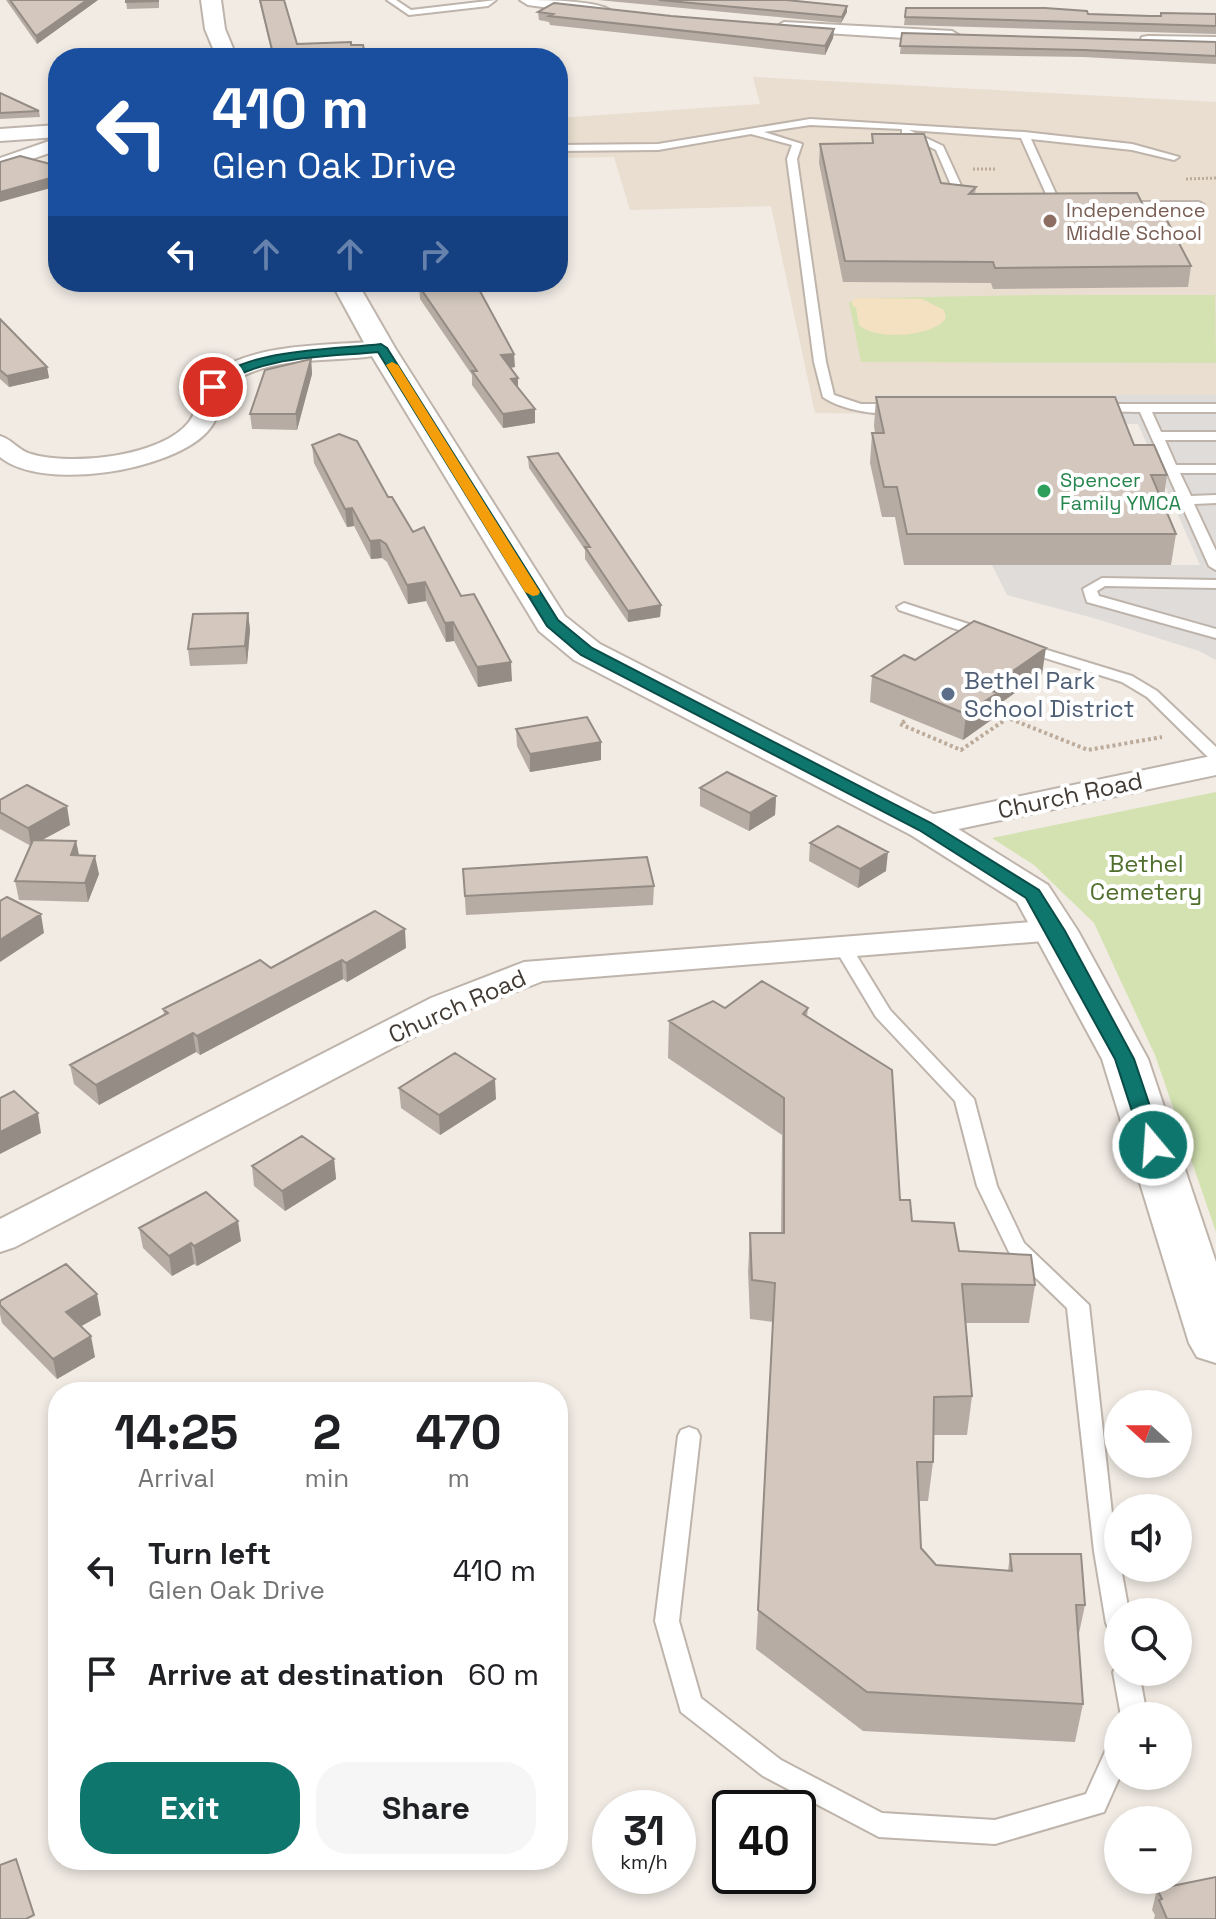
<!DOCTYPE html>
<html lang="en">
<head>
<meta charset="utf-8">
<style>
	:root { --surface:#fff; --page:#f6f6f6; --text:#202124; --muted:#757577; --accent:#0f766e }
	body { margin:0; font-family:"Space Grotesk",sans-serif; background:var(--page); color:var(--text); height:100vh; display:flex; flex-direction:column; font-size:30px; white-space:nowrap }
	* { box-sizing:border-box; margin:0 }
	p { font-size:26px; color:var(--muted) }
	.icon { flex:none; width:44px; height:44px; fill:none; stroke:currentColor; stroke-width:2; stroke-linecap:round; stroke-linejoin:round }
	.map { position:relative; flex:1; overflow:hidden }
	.side { position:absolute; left:48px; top:1382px; width:520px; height:488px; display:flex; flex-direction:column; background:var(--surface); border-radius:32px; box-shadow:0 4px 12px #0003 }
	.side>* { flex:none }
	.hud { position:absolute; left:48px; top:48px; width:520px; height:244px; border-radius:32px; box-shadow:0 4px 12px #0003; background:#1a4fa0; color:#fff; overflow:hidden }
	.needle { width:52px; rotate:291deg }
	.controls { position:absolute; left:1104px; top:1390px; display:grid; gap:16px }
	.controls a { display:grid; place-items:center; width:88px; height:88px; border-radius:50%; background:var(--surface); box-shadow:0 4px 12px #0003; font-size:40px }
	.speed { position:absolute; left:592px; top:1790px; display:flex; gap:16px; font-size:40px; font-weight:700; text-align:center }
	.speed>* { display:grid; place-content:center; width:104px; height:104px; border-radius:50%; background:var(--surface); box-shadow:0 4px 12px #0003; line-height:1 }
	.speed small { font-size:20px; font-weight:400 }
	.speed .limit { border:4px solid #111; border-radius:12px; background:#fff; color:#111 }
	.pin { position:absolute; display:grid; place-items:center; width:68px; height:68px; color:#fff; margin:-34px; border:4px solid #fff; border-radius:50%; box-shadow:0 2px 8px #0007 }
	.me { position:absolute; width:88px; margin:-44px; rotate:342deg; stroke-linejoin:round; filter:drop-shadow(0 0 6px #0008) }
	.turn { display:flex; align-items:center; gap:28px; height:168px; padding:0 32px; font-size:36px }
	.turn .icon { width:104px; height:104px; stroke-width:2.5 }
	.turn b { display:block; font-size:56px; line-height:68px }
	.lanes { display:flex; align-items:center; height:76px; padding:0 32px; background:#0003; justify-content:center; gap:40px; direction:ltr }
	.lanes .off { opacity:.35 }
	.eta { display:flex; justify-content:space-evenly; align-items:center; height:136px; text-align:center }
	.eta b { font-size:48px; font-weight:600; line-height:56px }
	.cta { display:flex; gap:16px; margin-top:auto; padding:16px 32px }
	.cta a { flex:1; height:92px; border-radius:32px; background:var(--accent); color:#fff; font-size:32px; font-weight:600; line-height:92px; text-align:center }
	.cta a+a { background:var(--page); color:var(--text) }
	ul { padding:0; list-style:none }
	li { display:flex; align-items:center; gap:24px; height:104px; padding:0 32px }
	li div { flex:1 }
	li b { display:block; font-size:30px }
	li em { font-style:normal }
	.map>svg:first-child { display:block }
</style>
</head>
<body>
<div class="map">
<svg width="1216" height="1919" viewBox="0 0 1216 1919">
	<rect width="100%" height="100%" fill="#f1ebe4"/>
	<path fill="#e9decf" d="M753,77L1216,102V417L815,413L771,206L630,210L614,157L558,158V118L760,104Z"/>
	<path fill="#d3e2b0" d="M1036,295H1215L1216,363L861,362L849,302L881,298Z
		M1216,792V1232L1155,1055L1094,923L1034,865L992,838Z"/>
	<path fill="#f3e1c2" d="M857,298L922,299L944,310L946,318C934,337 875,341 859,325L856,308L852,305V301Z"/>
	<path fill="#dfdcd9" d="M875,395H1216V660L1199,651L1097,619L1007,595L992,565H1200L1138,424L879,423Z"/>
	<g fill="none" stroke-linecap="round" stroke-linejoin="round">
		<defs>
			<path id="service" d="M387,0H396L411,10L496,0L488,6L409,15Z
				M810,119L1024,132L1132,144L1179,157L1174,160L1132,150L1031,139L1061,205L1056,208L1051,205L1021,138L909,130L943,146L964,192L977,199L972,202L955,194L936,150L902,133V129L810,125L764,132L802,144L797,159L826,362L834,395L861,404H898L904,408C887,420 839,409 823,397L814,362L787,159L792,145L751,134L658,150L558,151V145L658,144Z
				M1121,202H1199L1204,205L1199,208L1117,207L1116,205Z
				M1096,404H1216V412H1152L1161,432H1216V440H1165L1176,465H1216V473H1180L1191,496L1216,495V503L1194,504L1216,551V570L1209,566L1140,412L1092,411L1090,408Z
				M1102,578L1216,580V588L1105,586L1097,591L1099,596L1216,629V638L1087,602L1083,589Z
				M904,603L990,631L992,634L985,638L980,637L899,610L897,607Z
				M1021,642L1132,676L1157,691L1216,747V761L1210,759L1147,697L1122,682L1016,649L1014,646Z
				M843,942L849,943L890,1010L974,1099L997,1186L1024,1243L1089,1305L1118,1568H1121L1129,1612H1118V1633L1109,1630L1106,1623L1094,1551L1067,1308L1009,1252L977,1186L955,1101L876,1017L834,947Z
				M689,1427L697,1430L700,1436L679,1621L701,1698L781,1760L882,1813L995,1820L1086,1794L1109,1743L1118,1739L1120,1776L1104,1812L995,1844L879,1837L763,1776L681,1712L655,1621L678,1436L681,1430Z
				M1118,1664V1672H1139L1147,1716H1121L1113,1672Z"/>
			<path id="minor" d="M520,0C542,0 594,0 610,10L602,15L528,5Z
				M784,22L952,31L960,36L952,41L778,30L776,27Z
				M1148,36L1216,37V47L1142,45L1140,41L1142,37Z
				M58,125V137L0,141V129Z
				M58,138V150L0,170V158Z
				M381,341L389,343L393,348L389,353C343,364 290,354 245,375C213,390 227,411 207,432C171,471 42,492 0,457V436C13,440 19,451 31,454C71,466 162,457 189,422C202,405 197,383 218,370C264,342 330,346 381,341Z
				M1216,755V775L925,836L913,833L908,826L913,819L925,816Z
				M1056,920L1069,923L1074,931L1069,939L543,981L457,1014L15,1247L0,1252V1219L431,998L524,962Z"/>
			<path id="tertiary" d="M201,0H221L225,29L237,58H217L205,29Z
				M331,282H357L395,348L565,616L600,644L939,817L1048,885L1078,931L1148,1059L1216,1262V1363L1197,1357L1189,1343L1102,1059L1017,902L911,835L574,660L539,631L367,348Z"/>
		</defs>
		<use href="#service" stroke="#beb4ab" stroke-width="4"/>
		<use href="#minor" stroke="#beb4ab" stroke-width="4"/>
		<use href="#tertiary" stroke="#beb4ab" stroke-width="4"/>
		<path stroke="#bcab9a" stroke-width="3" stroke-dasharray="2 2" stroke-linecap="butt" d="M973,169H996
			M1186,179L1216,178"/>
		<path stroke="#bcab9a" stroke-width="4" stroke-dasharray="3 3" stroke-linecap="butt" d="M905,721L900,724L961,750L1008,718L1088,750L1162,737"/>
		<use href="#service" fill="#fff" fill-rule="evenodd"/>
		<use href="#minor" fill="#fff" fill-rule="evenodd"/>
		<use href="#tertiary" fill="#fff" fill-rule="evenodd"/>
	</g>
	<path fill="#b6aca3" d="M6,0H98L37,44Z
		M126,0H159V8L127,9Z
		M259,0H284L297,44L351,45L366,58H273Z
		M598,0H786L847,12L841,23Z
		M906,8L1160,16L1161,13L1216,14V34L904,25Z
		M538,12L834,29L833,38L825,55L550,25L549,22L539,20Z
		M902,33L1216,42V64L1083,57L900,54Z
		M0,93L39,111L40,117L0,119Z
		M872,134L941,183L976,187L975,194L1145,209L1191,266L1188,287L993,289L991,283L843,282L819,163L820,144L872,143Z
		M423,282H475L515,367L510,368L518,388L535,423L503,428L472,385V375L420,299L419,286L424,285Z
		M0,319L47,367L49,378L9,387L0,379Z
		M311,359L312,374L297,430L252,429L250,414Z
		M876,397L1134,445L1167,475L1163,504L1176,534L1171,565H904L895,517H882L870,463L872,433H875L874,426Z
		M312,445L388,497L461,596L512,681L478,687L454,641L446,642L426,601L408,604L387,562L382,558L371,559L354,526L347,527L314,463Z
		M528,457L661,605L660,617L628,622L585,559V550L529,468Z
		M248,613L250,630L247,664L190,666L188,649Z
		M915,660L1042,674L995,707L994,718L963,740L870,702L872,676Z
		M516,729L601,742V760L530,772L517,746Z
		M700,788L776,796L775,815L749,831L700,806Z
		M0,800L70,825L42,840L76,841L79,856L99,874L88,902L19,900L15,881L31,846L0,829Z
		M810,843L886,871L858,888L809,861Z
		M463,869L654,886L653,905L466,915Z
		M406,948L347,982L343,979L200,1055L196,1052L99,1105L74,1084L70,1065L164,1014L163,1009L271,968Z
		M725,1008H808L807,1017L900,1200L912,1221L959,1251L1035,1285L1029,1323H966L972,1396L967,1435H934L933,1462L928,1501H919L921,1548L936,1565L1008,1571L1010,1554L1085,1605L1078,1638L1083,1704L1075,1742L863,1731L756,1649L773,1322L750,1319L748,1271L750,1233H781L782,1135L668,1058L669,1021Z
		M399,1088L496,1099L440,1135L401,1108Z
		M334,1159L336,1179L285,1211L254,1186L252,1166Z
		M139,1228L241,1241L197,1266L194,1264L172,1276L143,1248Z
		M0,1301L101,1315L81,1326L95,1357L57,1379L2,1323L0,1314Z
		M1157,1889L1216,1919H1154L1155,1915L1152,1910Z"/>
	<path fill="#948c85" d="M87,0H98L37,44L36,36Z
		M847,6V12L841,23L842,17Z
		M834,29L833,38L825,55V46Z
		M58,176V186L0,202V192Z
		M514,354L515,367L502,369L501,355Z
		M311,359L312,374L297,430L296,414Z
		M47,367L49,378L9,387L7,376Z
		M518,378V392L511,379Z
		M535,409V423L503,428V414Z
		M352,508L354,526L347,527L345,509Z
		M380,540L382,558L371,559L370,541Z
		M425,582L426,601L408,604L407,585Z
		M661,605L660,617L628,622V611Z
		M248,613L250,630L247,664L245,646Z
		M453,622L454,641L446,642L445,623Z
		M1046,648L1042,674L995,707L994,718L963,740L966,714L987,689Z
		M511,662L512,681L478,687L477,667Z
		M601,742V760L530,772V754Z
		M776,796L775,815L749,831L750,813Z
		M67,806L70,825L31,846L28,828Z
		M76,841L80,860L71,855Z
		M888,852L886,871L858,888L860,869Z
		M95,856L99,874L88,902L85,883Z
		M41,914L44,933L0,962V940Z
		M405,929L406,948L347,982L346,963Z
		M342,960L343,979L200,1055L197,1036Z
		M193,1033L196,1052L99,1105L96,1085Z
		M495,1079L496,1099L440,1135L439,1115Z
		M38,1113L41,1133L0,1154V1132Z
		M334,1159L336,1179L285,1211L282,1191Z
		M238,1221L241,1241L197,1266L194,1246Z
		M191,1243L194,1264L172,1276L169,1256Z
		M97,1294L101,1315L71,1332L66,1312Z
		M91,1336L95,1357L57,1379L53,1359Z"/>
	<path fill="#d4c8be" stroke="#948c85" stroke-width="2" d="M10,0H87L36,36Z
		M126,0H158V1L126,2Z
		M260,0H284L297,44L351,42V45H363L366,58H274Z
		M659,0H786L847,6L842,17Z
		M554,3L671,16L834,29L825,46L549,16L553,14L538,12Z
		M906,8H1045L1087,11L1088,14L1151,16H1161V13L1216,14V26L905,17Z
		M902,33L1216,42V56L1084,50L900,46Z
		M167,51L169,58H140L139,52Z
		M0,93L39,111L0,113Z
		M872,134H924L941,183L976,187L969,194L1137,193L1145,209H1161L1191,266L995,268L993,262L845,261L820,144L873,143Z
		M20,156L58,166V176L0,192V162Z
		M429,282H475L514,354L501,355L518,378L511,379L535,409L503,414L472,371H477L419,286L431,285Z
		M0,319L47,367L7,376L0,370Z
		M311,359L296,414H250L265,370Z
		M876,397H1115L1134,445H1154L1167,475H1151L1176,534H907L897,487H884L872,433H884Z
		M339,434L357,441L388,497H392L413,532L424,527L461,596L474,594L511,662L477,667L453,622L445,623L425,582L407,585L386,544L380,540L370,541L352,508L345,509L312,445Z
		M558,453L661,605L628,611L585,547H590L528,457Z
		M248,613L245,646L188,649L193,614Z
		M974,621L1046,648L987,689L997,693L966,714L872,676L904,655L915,660Z
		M587,717L601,742L530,754L516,729Z
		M727,772L776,796L750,813L700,788Z
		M27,785L67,806L28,828L0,812V800Z
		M838,826L888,852L860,869L810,843Z
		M33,840L76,841L71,855L95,856L85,883L15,881Z
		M647,857L654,886L465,896L463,869Z
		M7,897L41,914L0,940V901Z
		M375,911L405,929L346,963L342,960L197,1036L193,1033L96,1085L70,1065L168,1013L163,1009L260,960L271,968Z
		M762,981L808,1008L803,1014L892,1070L900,1200H910L912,1221L954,1223L959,1251L1031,1255L1035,1285L962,1284L972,1396L934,1397L933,1462H917L921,1548L936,1565L1012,1571L1010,1554H1081L1085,1605H1076L1083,1704L867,1692L758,1610L775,1283L752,1280L750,1233H784V1098L669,1021L713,1001L725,1008Z
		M455,1053L495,1079L439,1115L399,1088Z
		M14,1091L38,1113L0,1132V1098Z
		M302,1136L334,1159L282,1191L252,1166Z
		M206,1192L238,1221L194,1246L191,1243L169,1256L139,1228Z
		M66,1264L97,1294L66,1312L91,1336L53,1359L0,1305V1301Z
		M16,1859L34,1915L26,1919H0V1865Z
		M1216,1877V1919H1167L1159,1900L1162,1899L1157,1889Z"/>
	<path fill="#0f766e" stroke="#0a4d48" stroke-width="2" d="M381,344L387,348L558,620L592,648L931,823L1039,890L1065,931L1134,1059L1163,1145L1160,1150H1146L1143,1145L1115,1059L1026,898L919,830L581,655L547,626L378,352C330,357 252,355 217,390L207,387C240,348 332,350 381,344Z"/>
	<path fill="#f59e0b" d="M392,362L398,365L540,592L538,595L533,596L525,592L386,365Z"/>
	<circle fill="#8d6e63" stroke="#fff" stroke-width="3" cx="1050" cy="221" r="8"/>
	<circle fill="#2e9e5b" stroke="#fff" stroke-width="3" cx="1044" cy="491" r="8"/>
	<circle fill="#5c6f8a" stroke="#fff" stroke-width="3" cx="948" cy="694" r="8"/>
	<g text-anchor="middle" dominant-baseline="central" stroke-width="8" stroke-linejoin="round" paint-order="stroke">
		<g font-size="20" fill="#785e54" stroke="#fff" text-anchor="start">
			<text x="1066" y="210">Independence<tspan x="1066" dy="23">Middle School</tspan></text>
		</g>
		<g font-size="20" fill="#27864d" stroke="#fff" text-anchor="start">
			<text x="1060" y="480">Spencer<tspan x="1060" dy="23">Family YMCA</tspan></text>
		</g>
		<g font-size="24" fill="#4e5e75" stroke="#fff" text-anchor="start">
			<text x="964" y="680">Bethel Park<tspan x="964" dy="28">School District</tspan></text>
		</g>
		<g font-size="24" fill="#423b35" stroke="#fff">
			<text transform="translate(1070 795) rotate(-12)">Church Road</text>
			<text transform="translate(457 1006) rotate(-24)">Church Road</text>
		</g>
		<g font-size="24" fill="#506f2d" stroke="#fff">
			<text x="1146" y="863">Bethel<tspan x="1146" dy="28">Cemetery</tspan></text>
		</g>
	</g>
</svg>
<div class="controls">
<a><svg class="needle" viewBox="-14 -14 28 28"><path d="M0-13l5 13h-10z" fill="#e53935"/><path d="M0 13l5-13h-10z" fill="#757577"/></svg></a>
<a><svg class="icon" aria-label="sound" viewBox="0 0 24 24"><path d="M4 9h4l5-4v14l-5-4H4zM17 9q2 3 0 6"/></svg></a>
<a><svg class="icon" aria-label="search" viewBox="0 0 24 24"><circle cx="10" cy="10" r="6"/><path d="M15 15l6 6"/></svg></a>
<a>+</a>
<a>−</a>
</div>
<div class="speed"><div>31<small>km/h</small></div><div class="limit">40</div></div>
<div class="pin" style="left:213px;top:387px;background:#d93025"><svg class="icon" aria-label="arrive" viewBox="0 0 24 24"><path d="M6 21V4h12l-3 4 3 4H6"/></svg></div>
<svg class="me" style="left:1153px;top:1145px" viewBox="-20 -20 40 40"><circle r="17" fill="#0f766e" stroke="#fff" stroke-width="3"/><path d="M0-11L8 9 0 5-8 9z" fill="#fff"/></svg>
<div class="hud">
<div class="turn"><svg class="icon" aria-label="left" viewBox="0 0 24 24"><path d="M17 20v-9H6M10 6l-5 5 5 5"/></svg><div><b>410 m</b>Glen Oak Drive</div></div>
<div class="lanes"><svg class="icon" aria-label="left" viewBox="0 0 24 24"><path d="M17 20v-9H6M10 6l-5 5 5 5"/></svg><svg class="icon off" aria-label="ahead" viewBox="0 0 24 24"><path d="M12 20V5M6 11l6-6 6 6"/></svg><svg class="icon off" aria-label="ahead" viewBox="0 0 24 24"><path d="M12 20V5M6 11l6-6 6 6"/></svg><svg class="icon off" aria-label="right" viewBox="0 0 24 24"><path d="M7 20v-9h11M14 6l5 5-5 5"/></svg></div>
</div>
<section class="side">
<div class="eta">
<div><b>14:25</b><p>Arrival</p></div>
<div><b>2</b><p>min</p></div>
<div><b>470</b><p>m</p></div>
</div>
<ul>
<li><svg class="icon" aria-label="left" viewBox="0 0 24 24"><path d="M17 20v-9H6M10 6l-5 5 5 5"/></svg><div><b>Turn left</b><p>Glen Oak Drive</p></div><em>410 m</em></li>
<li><svg class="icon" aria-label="arrive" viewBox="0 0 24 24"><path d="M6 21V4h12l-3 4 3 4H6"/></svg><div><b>Arrive at destination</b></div><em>60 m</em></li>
</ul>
<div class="cta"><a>Exit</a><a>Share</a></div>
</section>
</div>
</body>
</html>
